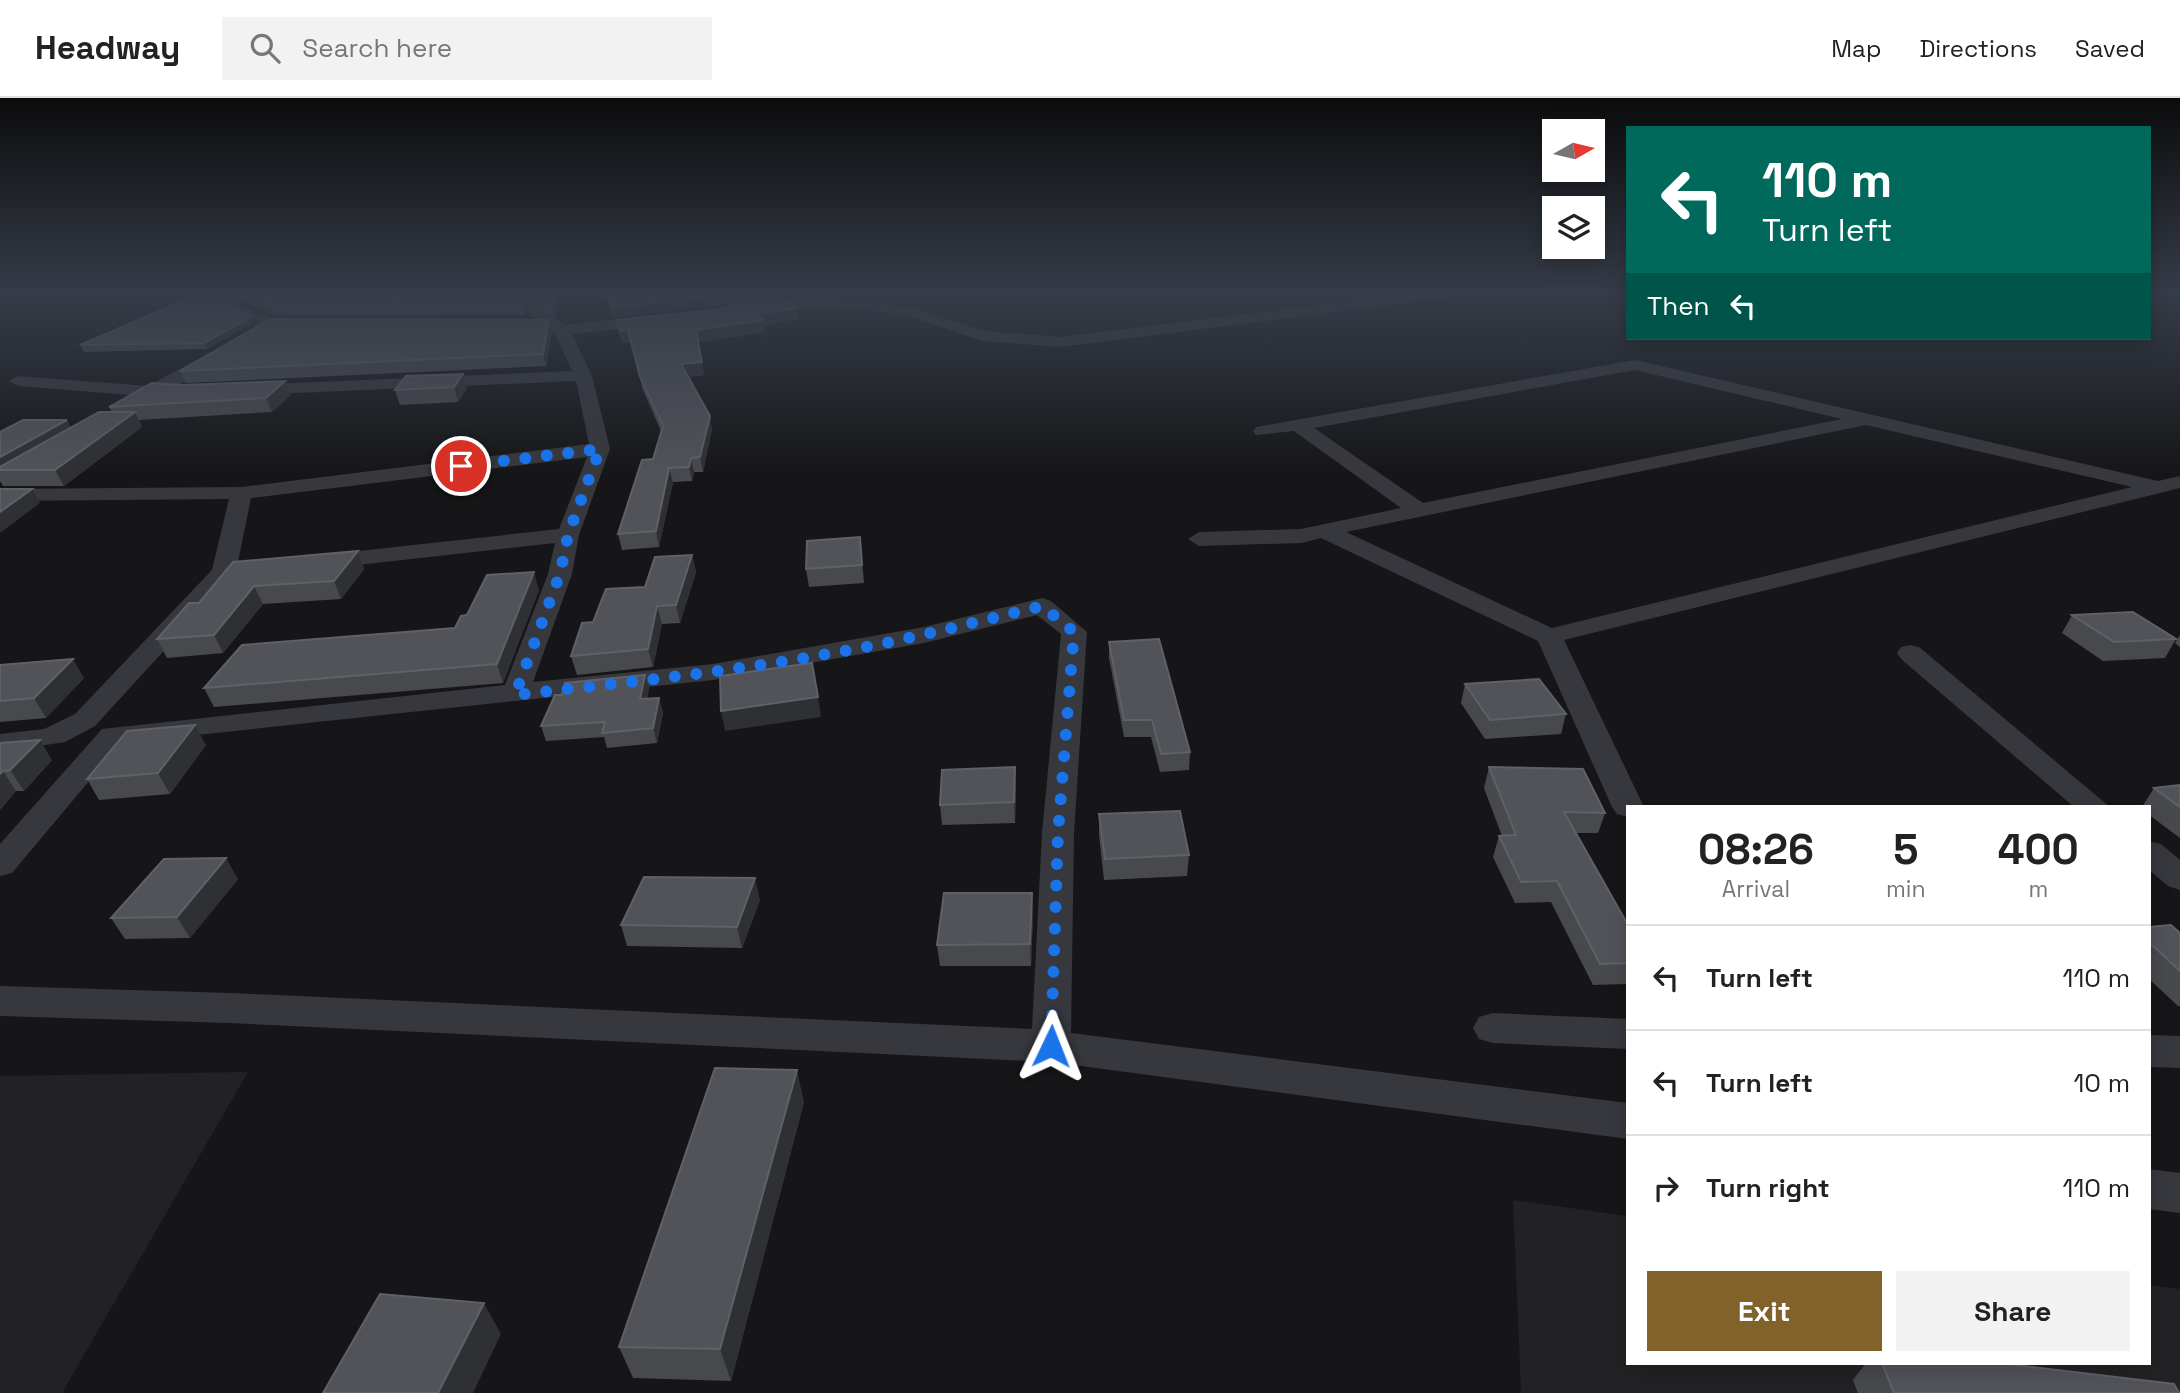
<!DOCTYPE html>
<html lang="en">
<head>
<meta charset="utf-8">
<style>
	:root { --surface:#fff; --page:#f2f2f2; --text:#222; --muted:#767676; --line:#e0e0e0; --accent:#80622a }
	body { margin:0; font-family:"Space Grotesk",sans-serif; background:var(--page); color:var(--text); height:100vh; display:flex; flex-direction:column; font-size:26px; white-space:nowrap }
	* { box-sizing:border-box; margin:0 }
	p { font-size:23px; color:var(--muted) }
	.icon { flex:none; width:38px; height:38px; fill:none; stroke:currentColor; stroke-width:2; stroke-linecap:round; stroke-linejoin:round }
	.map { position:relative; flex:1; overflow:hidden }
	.drawer { position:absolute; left:1626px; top:707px; width:525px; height:560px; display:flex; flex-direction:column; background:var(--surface); border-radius:0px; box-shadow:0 4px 18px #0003 }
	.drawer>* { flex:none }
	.top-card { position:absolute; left:1626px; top:28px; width:525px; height:214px; border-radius:0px; box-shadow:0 4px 18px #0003; background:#00695c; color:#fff; overflow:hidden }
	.needle { width:46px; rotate:82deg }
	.fabs { position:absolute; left:1542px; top:21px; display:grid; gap:14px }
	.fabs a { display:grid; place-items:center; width:63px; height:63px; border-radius:0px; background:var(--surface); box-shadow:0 4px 18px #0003; font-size:35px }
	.pin { position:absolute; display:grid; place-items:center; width:60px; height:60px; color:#fff; margin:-30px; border:4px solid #fff; border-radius:50%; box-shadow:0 2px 7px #0007 }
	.me { position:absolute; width:77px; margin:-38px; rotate:2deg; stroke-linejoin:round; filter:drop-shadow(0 0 5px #0008) }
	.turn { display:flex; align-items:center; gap:24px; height:147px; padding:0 21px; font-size:32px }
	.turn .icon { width:91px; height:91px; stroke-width:2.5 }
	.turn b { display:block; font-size:49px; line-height:60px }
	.then { display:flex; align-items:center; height:66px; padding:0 21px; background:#0003; gap:14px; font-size:26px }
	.eta { display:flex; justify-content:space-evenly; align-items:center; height:119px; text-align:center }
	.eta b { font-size:42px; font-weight:600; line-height:49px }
	.action { display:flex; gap:14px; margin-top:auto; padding:14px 21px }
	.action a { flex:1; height:80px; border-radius:0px; background:var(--accent); color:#fff; font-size:28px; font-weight:600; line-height:80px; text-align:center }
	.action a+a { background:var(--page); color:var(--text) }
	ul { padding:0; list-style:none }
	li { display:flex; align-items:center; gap:21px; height:105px; padding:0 21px; border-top:2px solid var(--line) }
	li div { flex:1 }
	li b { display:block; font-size:26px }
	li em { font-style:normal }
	header { display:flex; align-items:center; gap:42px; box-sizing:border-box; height:98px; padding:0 35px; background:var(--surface); border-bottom:2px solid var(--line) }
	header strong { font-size:33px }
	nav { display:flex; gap:38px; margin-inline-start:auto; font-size:24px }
	.search { width:490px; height:63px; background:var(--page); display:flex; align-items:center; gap:18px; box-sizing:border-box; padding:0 24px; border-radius:0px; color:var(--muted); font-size:26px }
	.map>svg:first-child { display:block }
</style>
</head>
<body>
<header>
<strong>Headway</strong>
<div class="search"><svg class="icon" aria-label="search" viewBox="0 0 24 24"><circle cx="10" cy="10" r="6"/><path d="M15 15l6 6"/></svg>Search here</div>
<nav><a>Map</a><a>Directions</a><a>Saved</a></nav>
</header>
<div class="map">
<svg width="2180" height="1295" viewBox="0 0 2180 1295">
	<rect width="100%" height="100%" fill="#161618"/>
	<path fill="#222225" d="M248,974L62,1295H0V978Z
		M1513,1102L1627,1118L1628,1265H2149V1187L2180,1191V1295H1521Z"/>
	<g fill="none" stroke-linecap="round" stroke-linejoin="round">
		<path fill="#37383d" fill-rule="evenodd" d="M198,194H217L279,225L276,228H266Z
			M497,194H514L565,227L655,217L663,222L655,227L572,236L592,278L610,351L579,437L572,476L533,584L713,566L924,529L1042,500L1051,503L1087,534L1074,735L1071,935L1628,1005V1041L1051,964L230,925L0,918V888L230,895L1032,931L1042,735L1061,536L1037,517L924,545L713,582L121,645L12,775L0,778V746L102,631L505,587L548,476L555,445L322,471L314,469L310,464L314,459L322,457L559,431L587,359L251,400L236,474L95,628L65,644L0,654V636L44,631L75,616L212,472L229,401L0,403V391L241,389L589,346L576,283L249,297L240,292L249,287L572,273L555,235Z
			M1423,194H1467L1460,198L1060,249L983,243L908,218L867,212L751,208L744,204L751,200L867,204L915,211L985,233L1060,239Z
			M215,252L221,253V261L160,298L131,310L122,305L131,297L18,288L9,283L18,278L148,288Z
			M1635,262L2158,383L2180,378V390L1564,542L1644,709H1628V719L1617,716L1612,709L1538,543L1321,440L1302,445L1199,448L1188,441L1199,434L1301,431L1401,410L1294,333L1256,337L1253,333L1256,329ZM1635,272L1842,321L1423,405L1314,330ZM1866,327L2132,389L1552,530L1346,434Z
			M1910,547L1919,549L2110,709H2074L1901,561L1897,555L1901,549Z
			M2149,743L2161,746L2180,762V792L2168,788L2149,772Z
			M1493,915L1628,921V951L1493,945L1479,941L1473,930L1479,919Z
			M2149,937L2180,938V970L2149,969Z
			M2149,1071L2180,1075V1115L2149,1111Z"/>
	</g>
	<path fill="#47494d" d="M224,194H320L318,197L522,208L525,217H275Z
		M518,194H560L555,221Z
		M603,194H812L795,198L754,196L720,207L613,219Z
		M797,210L799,221L764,227L765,234L698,244L704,277L688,279L712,331L703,374H694L692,383L673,384L659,449L622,452L618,436L653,361L661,333L643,292L630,244L623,245L619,234L616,222L720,211Z
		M253,225L207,251L84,254L80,247Z
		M552,233L546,268L185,285L180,273Z
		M463,276L467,290L458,304L400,307L395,292Z
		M291,297L272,314L139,322L142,329L64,388H3L0,383V334L67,322L70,329L7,365L112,314L109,309Z
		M860,439L864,485L809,489L806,471Z
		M358,453L364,471L341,501L263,506L223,555L167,560L157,541L199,505Z
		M692,457L696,474L680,525L662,526L653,569L577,577L571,558L593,524Z
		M539,492L503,585L214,609L204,590L455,530L467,517Z
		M2072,517L2176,541L2165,560L2103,563L2062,535Z
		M2180,537V549L2175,545Z
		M1109,544L1190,654L1189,672L1160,674L1151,639H1124L1109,560Z
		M0,567L84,580L46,620L0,624Z
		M645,577L649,591L647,601L659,600L663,615L657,645L607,650L604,639L546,643L541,628L562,597Z
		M1465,586L1566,616L1561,636L1485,641L1461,605Z
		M0,645L52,662L24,693H16L0,712Z
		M206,647L170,696L99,702L87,681Z
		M1489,669L1605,715L1598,735H1576L1628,827V886L1593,887L1551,804L1515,805L1493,759L1499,738H1502L1484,690Z
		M2180,687V740L2149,717V709H2142L2154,690Z
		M1016,690L1015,725L942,727L940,707Z
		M1099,716L1189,757L1187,778L1104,782L1099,737Z
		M238,781L190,840L125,841L111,820Z
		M760,802L742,850L627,848L621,827Z
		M1033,816L1031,868H940L937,847Z
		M2149,829L2180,835V908H2178L2149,881Z
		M804,1004L731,1283L633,1280L619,1249Z
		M1866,1265H1998L2179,1295H1858L1853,1282Z"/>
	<path fill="#2f3033" d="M309,194H320L311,206L307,197Z
		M556,194H560L555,221L552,211Z
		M731,194H754V196L720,207L613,219L611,210Z
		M795,194H812L795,198Z
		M797,210L799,221L764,227L765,234L698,244L696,232L757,216Z
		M251,219L253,225L207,251L204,245Z
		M549,222L552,233L546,268L543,256Z
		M628,232L630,244L623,245L620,233Z
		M702,264L704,277L684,279L681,266Z
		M463,276L467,290L458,304L454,289Z
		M285,283L291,297L272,314L266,300Z
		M135,314L142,329L64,388L55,372Z
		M710,318L712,331L703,374L700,359Z
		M67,322L70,329L0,369V359Z
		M691,360L694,374L692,383L689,369Z
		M669,370L673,384L659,449L656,433Z
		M32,391L40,405L0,435V414Z
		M860,439L862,456L864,485L862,467Z
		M358,453L364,471L341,501L334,483Z
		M692,457L696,474L680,525L676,507Z
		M534,474L539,492L503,585L497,566Z
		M254,488L263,506L223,555L214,537Z
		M657,508L662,526L653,569L648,551Z
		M73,561L84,580L46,620L34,600Z
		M645,577L649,591L644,616L640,601Z
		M818,599L821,619L725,633L721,613Z
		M659,600L663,615L657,645L653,630Z
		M195,627L206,647L170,696L158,675Z
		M40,642L52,662L24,693L10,672Z
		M1015,669L1016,690L1015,725L1014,704Z
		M3,673L16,693L0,712V676Z
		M226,760L238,781L190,840L177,819Z
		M755,780L760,802L742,850L737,829Z
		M1032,795L1033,816L1031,868L1030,846Z
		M797,972L804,1004L731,1283L720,1251Z
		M484,1205L501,1236L473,1295H438Z"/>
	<path fill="#525359" stroke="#5f6168" stroke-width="2" d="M203,194L251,219L204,245L80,247Z
		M240,194H309L307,197L400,199L398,194H504L522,208H271Z
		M528,194H556L552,211Z
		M605,194H731L719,198L611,210Z
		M756,199L784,200L797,210L757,216L763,222L696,232L702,264L681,266L710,318L700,359L691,360L689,369L669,370L656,433L618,436L642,362L653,361L663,328L640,279L628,232L620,233L616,222L720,211Z
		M270,221L549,222L543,256L180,273Z
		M463,276L454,289L395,292L406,278Z
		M285,283L266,300L109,309L152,285L182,287Z
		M99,314H135L55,372H0V369Z
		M23,322H67L0,359V334Z
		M0,391H32L0,414Z
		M860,439L862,467L806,471L807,443Z
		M358,453L334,483L254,488L214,537L157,541L189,505H199L233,464Z
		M692,457L676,507L657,508L648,551L571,558L582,525L593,524L606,491L645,489L655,459Z
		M534,474L497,566L204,590L242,547L455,530L461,518L467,517L487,477Z
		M2133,514L2176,541L2114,544L2072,517Z
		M1159,541L1190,654L1161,656L1152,622H1124L1109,544Z
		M73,561L34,600L0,603V567Z
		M812,565L818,599L721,613L720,578Z
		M645,577L640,601L659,600L653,630L602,635L605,624L541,628L555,597H562L565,585Z
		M1539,581L1566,616L1490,622L1465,586Z
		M195,627L158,675L87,681L127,633Z
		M40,642L10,672L3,673L0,676V645Z
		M1015,669L1014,704L940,707L942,672Z
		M1489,669L1583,671L1605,715L1564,714L1628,827V865L1600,866L1557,783L1521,784L1499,738L1516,737Z
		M2180,687V709L2154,690Z
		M1180,713L1189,757L1105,761L1099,716Z
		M226,760L177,819L111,820L164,761Z
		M644,779L755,780L737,829L621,827Z
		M944,795H1032L1030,846L937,847Z
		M2171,827L2180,835V873L2149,844V829Z
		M715,970L797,972L720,1251L619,1249Z
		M380,1196L484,1205L438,1295H323Z
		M1882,1265H1998L2174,1286L2179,1295H1894Z"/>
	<linearGradient id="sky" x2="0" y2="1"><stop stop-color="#0c0c0d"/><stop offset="0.52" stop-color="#363c48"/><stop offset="1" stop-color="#363c48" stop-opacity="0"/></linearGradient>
	<rect width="2180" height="376" fill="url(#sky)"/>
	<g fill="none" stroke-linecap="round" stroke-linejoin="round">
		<path stroke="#1a73e8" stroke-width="12" stroke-dasharray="0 21.6" d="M461,368L600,351L568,437L560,476L515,597C622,585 728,574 833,555C903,543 972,525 1042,508L1074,534L1058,735L1051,948"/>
	</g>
</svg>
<div class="fabs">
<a><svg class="needle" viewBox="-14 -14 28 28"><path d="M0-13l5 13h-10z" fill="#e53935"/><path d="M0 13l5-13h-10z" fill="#767676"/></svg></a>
<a><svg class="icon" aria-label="layers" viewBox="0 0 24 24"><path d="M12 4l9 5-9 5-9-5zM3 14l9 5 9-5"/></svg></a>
</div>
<div class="pin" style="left:461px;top:368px;background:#d93025"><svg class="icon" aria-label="arrive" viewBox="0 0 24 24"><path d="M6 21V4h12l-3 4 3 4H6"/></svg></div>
<svg class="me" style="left:1051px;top:948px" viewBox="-20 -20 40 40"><path d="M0-17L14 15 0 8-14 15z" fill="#1a73e8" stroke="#fff" stroke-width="4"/></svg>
<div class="top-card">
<div class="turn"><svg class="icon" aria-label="left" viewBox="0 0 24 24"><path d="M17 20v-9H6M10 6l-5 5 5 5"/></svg><div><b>110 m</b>Turn left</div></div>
<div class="then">Then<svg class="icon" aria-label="left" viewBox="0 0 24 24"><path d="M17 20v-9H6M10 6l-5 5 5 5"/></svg></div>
</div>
<section class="drawer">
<div class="eta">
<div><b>08:26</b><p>Arrival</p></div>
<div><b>5</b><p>min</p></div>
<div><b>400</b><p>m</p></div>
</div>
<ul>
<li><svg class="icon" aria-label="left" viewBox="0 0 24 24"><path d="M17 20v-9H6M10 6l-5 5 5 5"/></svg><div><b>Turn left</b></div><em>110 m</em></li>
<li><svg class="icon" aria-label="left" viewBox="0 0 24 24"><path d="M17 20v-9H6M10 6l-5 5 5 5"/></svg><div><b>Turn left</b></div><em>10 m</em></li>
<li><svg class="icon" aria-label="right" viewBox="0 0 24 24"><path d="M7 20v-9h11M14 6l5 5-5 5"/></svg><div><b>Turn right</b></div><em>110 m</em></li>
</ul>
<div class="action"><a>Exit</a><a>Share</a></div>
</section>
</div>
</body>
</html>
